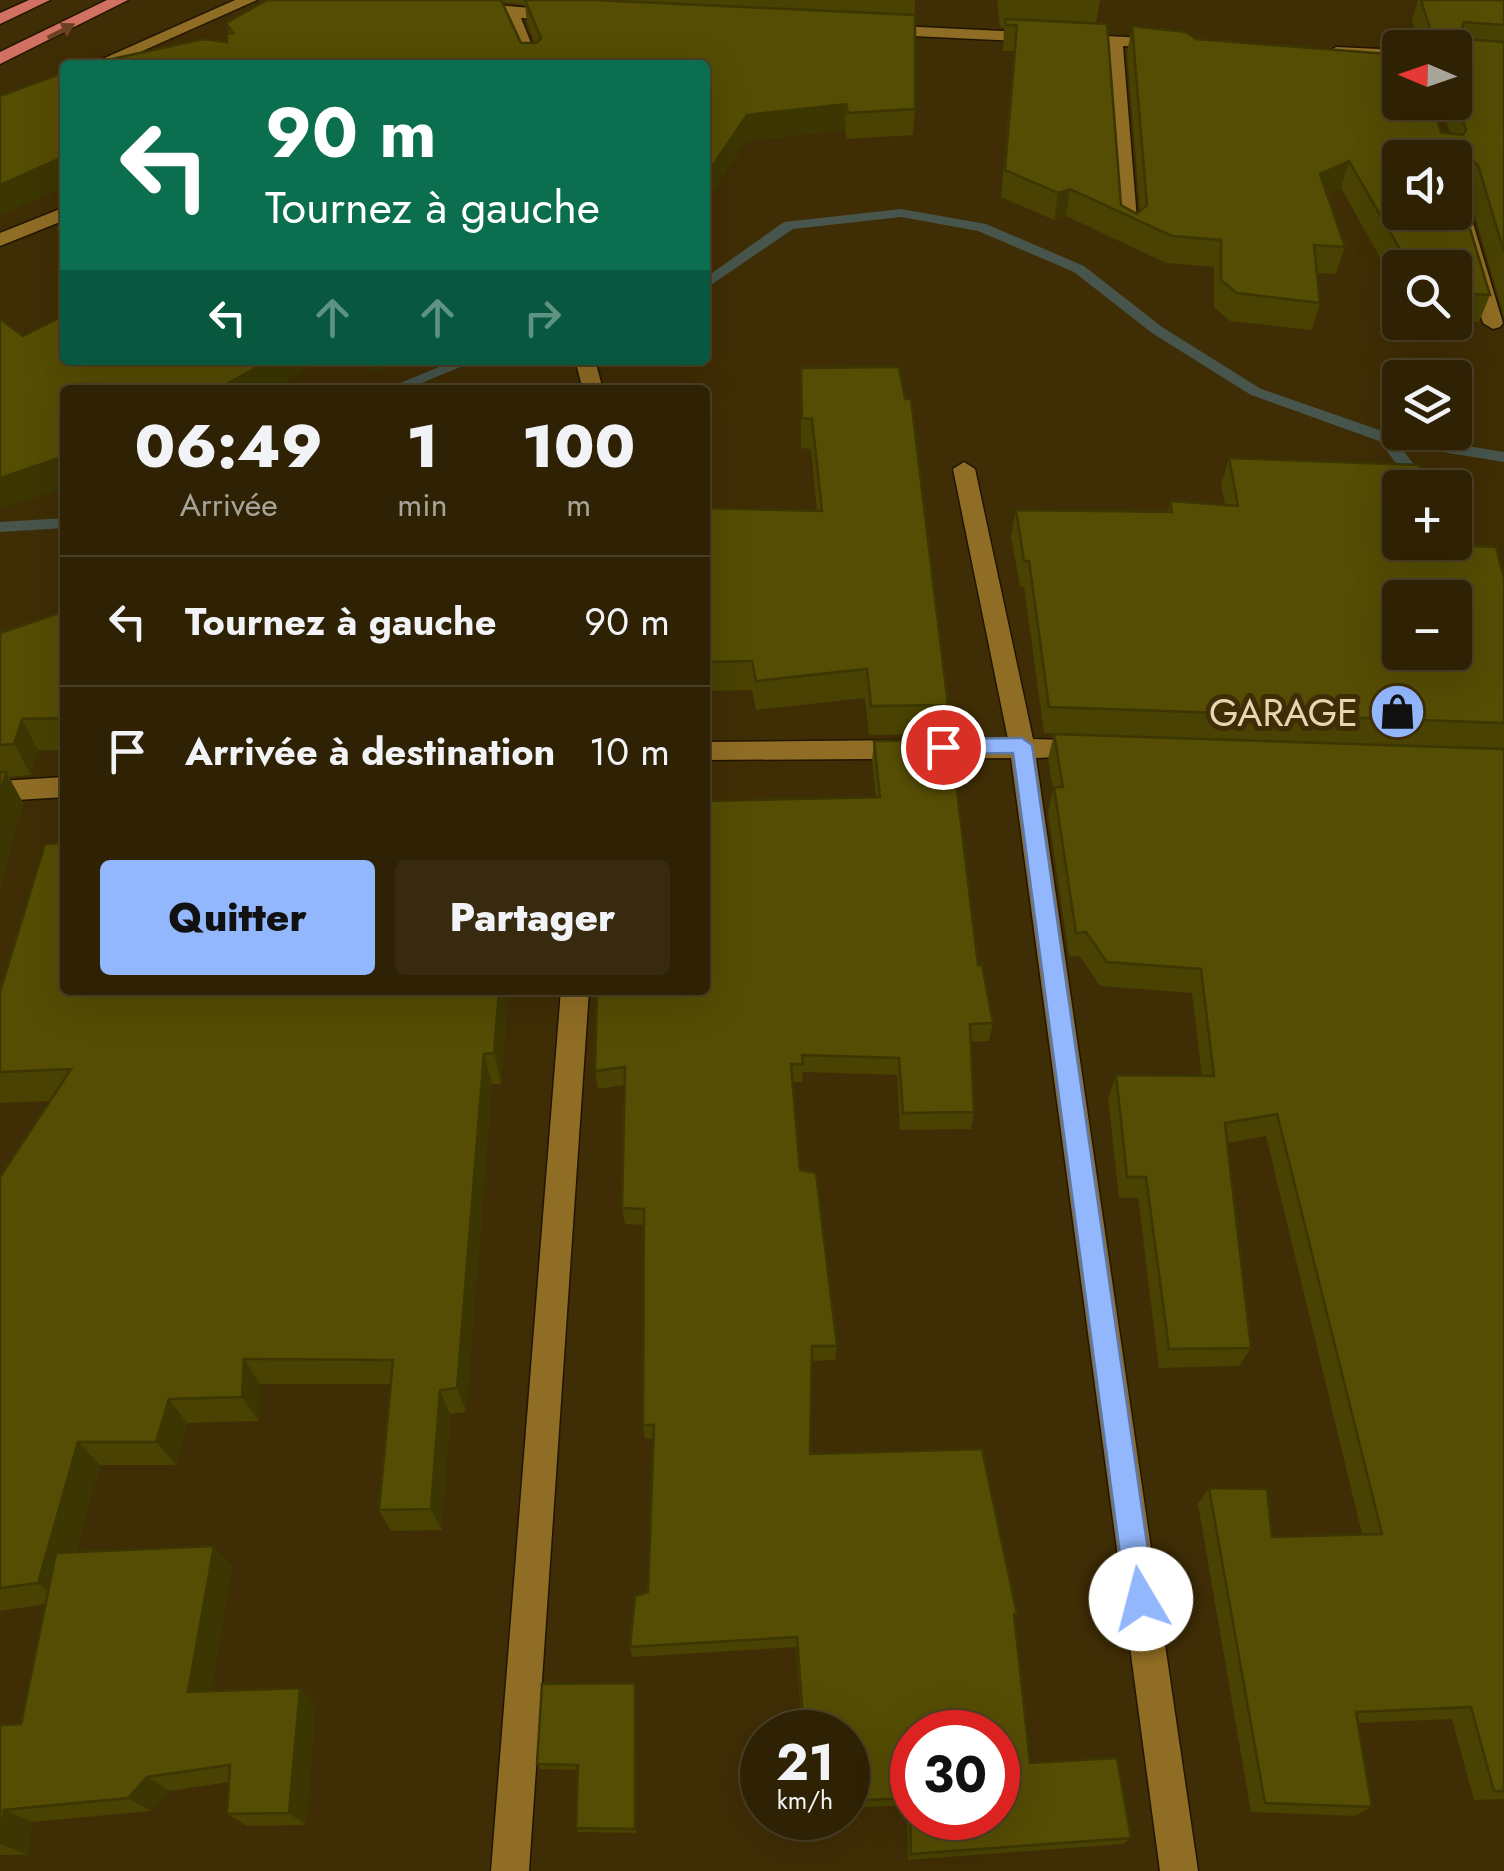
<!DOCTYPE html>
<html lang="fr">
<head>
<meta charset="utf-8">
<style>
	:root { --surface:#2f2204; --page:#372a0e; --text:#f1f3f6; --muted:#a7a49a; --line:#4a3f26; --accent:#92b7fd }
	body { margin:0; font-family:Jost,sans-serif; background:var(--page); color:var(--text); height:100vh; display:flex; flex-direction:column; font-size:38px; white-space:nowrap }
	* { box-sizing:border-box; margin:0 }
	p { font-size:32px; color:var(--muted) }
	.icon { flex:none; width:55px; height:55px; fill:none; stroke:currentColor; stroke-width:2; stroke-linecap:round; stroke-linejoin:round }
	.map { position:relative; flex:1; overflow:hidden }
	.panel { position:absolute; left:60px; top:385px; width:650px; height:610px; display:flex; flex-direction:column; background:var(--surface); border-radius:10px; box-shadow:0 10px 40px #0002,0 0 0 2px var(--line) }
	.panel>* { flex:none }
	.hud { position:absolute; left:60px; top:60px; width:650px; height:305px; border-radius:10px; box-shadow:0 10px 40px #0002,0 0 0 2px var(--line); background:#0b6e4f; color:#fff; overflow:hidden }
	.needle { width:65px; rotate:272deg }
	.buttons { position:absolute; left:1382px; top:30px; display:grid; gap:20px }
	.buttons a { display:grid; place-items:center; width:90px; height:90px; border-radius:10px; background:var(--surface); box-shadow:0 10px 40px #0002,0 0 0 2px var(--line); font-size:50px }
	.speed { position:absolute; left:740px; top:1710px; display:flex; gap:20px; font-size:50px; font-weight:700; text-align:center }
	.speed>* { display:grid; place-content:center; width:130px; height:130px; border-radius:50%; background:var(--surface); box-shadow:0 10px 40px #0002,0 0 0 2px var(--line); line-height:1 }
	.speed small { font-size:25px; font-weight:400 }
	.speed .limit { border:15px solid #d22; background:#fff; color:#111 }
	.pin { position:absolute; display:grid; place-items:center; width:85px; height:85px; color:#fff; margin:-42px; border:5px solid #fff; border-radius:50%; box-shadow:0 2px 10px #0007 }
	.me { position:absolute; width:110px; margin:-55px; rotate:352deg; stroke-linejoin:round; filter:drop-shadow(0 0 8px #0008) }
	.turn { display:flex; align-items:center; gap:35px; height:210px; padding:0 40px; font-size:45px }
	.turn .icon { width:130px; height:130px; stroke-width:2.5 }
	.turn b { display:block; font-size:70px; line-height:85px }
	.lanes { display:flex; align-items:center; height:95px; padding:0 40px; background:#0003; justify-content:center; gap:50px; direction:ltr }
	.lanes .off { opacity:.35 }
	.eta { display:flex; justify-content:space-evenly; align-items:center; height:170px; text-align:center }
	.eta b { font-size:60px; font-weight:800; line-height:70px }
	.action { display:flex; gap:20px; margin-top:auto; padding:20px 40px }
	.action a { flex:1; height:115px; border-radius:10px; background:var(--accent); color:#111; font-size:40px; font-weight:800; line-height:115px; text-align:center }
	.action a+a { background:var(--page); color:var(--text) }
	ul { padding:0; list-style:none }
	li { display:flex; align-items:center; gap:30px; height:130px; padding:0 40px; border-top:2px solid var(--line) }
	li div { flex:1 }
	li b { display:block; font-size:38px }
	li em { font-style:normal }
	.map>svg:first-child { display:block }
</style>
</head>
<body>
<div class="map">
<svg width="1504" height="1871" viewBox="0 0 1504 1871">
	<rect width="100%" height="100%" fill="#3f2d05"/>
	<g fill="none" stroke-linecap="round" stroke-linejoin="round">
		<path fill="#47554c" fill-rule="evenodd" d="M901,209L986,224L1084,266L1162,327L1261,389L1388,433L1504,452V462L1399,445L1432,488H1415L1379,441L1251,395L1152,333L1074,272L978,231L901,217L793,229L705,289V278L784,222Z
			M456,360H477L405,390H383Z
			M65,518V528L0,532V522Z
			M1455,525L1461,526L1484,570L1482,574L1476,576C1457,566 1455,543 1455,525Z"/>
		<defs>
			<path id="minor" d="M235,0H257L111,65H89Z
				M440,0L564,11L572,16L564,21L521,18L540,65H524L504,16Z
				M877,25L1169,39V47L1163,48L1123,46L1138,232L1136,236H1122L1120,232L1106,45L871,34V26Z
				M1336,47L1400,50V60L1330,56L1328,52Z
				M1455,187L1464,193L1503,323L1500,327L1493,329L1483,323L1451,212H1455Z
				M65,207V220L0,246V233Z
				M575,360H595L603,390H583Z
				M964,462L975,469L1033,739L1097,741L1101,748L1097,755L1036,758L1198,1871H1160L1011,758L705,760V742L1008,739L953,469Z
				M65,777V797L0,801V781Z
				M561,990H589L529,1871H491Z"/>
			<path id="trunk" d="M29,0H50L0,24V13Z
				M107,0H128L0,64V52Z"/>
		</defs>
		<use href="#minor" stroke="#211602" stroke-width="3"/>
		<use href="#trunk" stroke="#211602" stroke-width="3"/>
		<use href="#minor" fill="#906d24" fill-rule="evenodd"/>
		<use href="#trunk" fill="#d07161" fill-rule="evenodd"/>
	</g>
	<path fill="#494203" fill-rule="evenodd" d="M267,0H915V109L913,135L847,139L845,130L747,141L227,42L229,34L226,23ZM502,2L525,5L527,22L535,43H521Z
		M997,0H1100L1096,23L1121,205L1137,214L1140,211L1127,53L1132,26L1196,39L1441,132L1450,133L1440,102H1455V48H1420L1412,21L1418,0H1504V317L1468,192L1459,186L1458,189L1490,295L1479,322L1455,321V268H1400V279H1392L1341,188L1327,194L1345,247L1336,274L1317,273L1320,303L1312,330L1230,321L1214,307V267L1166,263L1066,216L1054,220L1001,197L1014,51H1003L1004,28L1000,27Z
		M801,368L948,705L945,734L869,735L865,698L756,710L752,690L705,691V508L817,511L811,449L801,448Z
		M1229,458L1447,545L1504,579V1799L1474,1800L1452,1719L1358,1723L1372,1807L1355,1816L1251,1812L1198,1504L1209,1488L1272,1537L1362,1534L1266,1136L1228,1143L1251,1348L1239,1366L1159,1368L1138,1198H1119L1108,1098L1116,1075L1202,1076L1192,993L1100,986L1080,956L1069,957L1048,812L1053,789L1048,759L1054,734L1355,744L1044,733L1024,587H1020L1011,536L1016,510L1168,512L1170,501L1225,505L1221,485Z
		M65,611V750H38L31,775L9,777L23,803L0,887V633Z
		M874,741L978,965L993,1023L989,1041L971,1042L974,1112L971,1129L900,1130L897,1075L803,1072L802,1082H792L800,1170L837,1346L835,1360L811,1361L810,1454L1017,1614L1014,1620L1030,1763L1131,1838L1123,1844L908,1860L907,1805L848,1808V1732H802L796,1647L632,1657L630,1647L648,1592L654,1439L645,1438L643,1425L644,1225L625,1224L622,1208L624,1085L598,1089L595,1071L876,797L872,761Z
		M65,990H509L501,1084H492L466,1412L450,1414L442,1530L391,1531L379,1510L391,1384H260L259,1421L187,1423L176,1465H100L76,1552L232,1566L211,1691L316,1704L306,1825L247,1826L227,1814L229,1782L170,1791L151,1811L32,1822L28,1855H0V1725L21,1724L46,1604L0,1611V1177L50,1101L0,1103V992Z
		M635,1683L636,1689L637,1833L578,1832L576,1828L578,1770L540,1769L537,1764Z"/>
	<path fill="#3c3603" d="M846,104L845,130L747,141L705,204V177L747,115Z
		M65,156V187L0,216V185Z
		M1349,161L1341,188L1312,201L1320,174Z
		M1070,189L1066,216L1054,220L1058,193Z
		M270,360H325L272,390H216Z
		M370,360H418L372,372Z
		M65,456V488L0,509V478Z
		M22,719L38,750L31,775L14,744Z
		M6,772L23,803L0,887V794Z
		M499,990H509L501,1084L494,1053Z
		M484,1054L492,1084L466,1412L457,1388Z
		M244,1359L260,1384L259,1421L242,1397Z
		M440,1390L450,1414L442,1530L431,1509Z
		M169,1399L187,1423L176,1465L156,1442Z
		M78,1442L100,1465L63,1602L38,1583Z
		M214,1546L232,1566L208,1707L188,1692Z
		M635,1683L636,1689L637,1833L635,1829Z
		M300,1688L316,1704L306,1825L289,1813Z
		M147,1777L170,1791L151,1811L128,1798Z
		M4,1810L32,1822L28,1855L0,1844Z"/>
	<path fill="#554d04" stroke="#3c3603" stroke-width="2.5" fill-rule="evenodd" d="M267,0H501L521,43H537L541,38L525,0H596L915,15V109L848,113L846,104L747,115L705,177V65H85L203,39L227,42V34L233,33L226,23Z
		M1421,0H1504V25L1464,22L1460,36L1464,39L1504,42V252L1478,165L1467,157L1461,160V181L1457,186L1490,295L1455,293V268H1441L1438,254L1401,251L1349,161L1320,174L1345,247L1314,245L1320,303L1237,293L1221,280V240L1172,236L1070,189L1058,193L1005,170L1017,25H1006L1005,19L1107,24L1121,205L1137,214L1147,205L1132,26L1186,32L1196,39L1400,55V102H1432L1441,132L1463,135L1466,130L1455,94V48H1436ZM1400,158H1455V212H1400Z
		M65,72V156L0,185V96Z
		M65,315V360H270L216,390H65V456L0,478V319L23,336Z
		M899,367L905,399H911L948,705L871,706L867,669L756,681L752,661L705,662V508L822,511L812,419L802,418L801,368Z
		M1229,458L1419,465L1427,488H1400V542H1446L1447,545L1496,547L1504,579V723L1049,707L1029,561H1024L1016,510L1172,512L1170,501L1238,506ZM1400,598H1455V652H1400Z
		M65,611V718L22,719L14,744L0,745V633Z
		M1054,734L1504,749V1791H1494L1471,1707L1356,1712L1372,1807L1265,1803L1209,1488L1267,1489L1272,1537L1382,1534L1277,1114L1225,1123L1251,1348L1169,1349L1146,1177H1127L1116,1075L1214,1076L1201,969L1107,962L1086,932L1076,933L1054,787H1063Z
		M951,740L978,965H982L993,1023L970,1024L974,1112L903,1113L899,1058L802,1055L803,1064H791L800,1170L816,1173L837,1346H812L810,1454L982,1449L1017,1614H1014L1030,1763L1117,1758L1131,1838L911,1854L910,1798L848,1801V1732H804L797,1637L630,1647L635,1596L648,1592L654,1425H643L644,1209L622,1208L625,1067L595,1071L597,990H705V801L880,797L874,741ZM912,1732H998V1818H912Z
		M0,772H6L0,794Z
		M65,843V990H499L494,1053L484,1054L457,1388L440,1390L431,1509L379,1510L393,1360L244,1359L242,1397L169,1399L156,1442H78L38,1583L0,1588V1177L71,1069L0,1072V992L45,844Z
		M214,1546L188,1692L300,1688L289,1813L227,1814L230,1765L147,1777L128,1798L4,1810L0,1840V1725L21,1724L56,1553Z
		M635,1683V1829L576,1828L578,1765L537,1764L542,1684Z"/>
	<defs><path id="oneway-solid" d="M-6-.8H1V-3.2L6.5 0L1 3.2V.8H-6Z" transform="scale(2.5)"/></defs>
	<use fill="#6a4121" href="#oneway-solid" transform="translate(61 31) rotate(-27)"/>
	<path fill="#92b7fd" stroke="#5f77a4" stroke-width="2.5" d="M1022,738L1032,745L1155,1599L1151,1610L1141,1614L1130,1610L1126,1599L1013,753L943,754L932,747L943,739Z"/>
	<defs>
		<symbol id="shop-disc" viewBox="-11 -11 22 22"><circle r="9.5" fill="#92b7fd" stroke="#3f2d05"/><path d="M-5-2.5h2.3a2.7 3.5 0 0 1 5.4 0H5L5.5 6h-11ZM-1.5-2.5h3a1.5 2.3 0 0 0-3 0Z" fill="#111"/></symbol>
	</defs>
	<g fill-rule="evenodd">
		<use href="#shop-disc" x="1366" y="680" width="63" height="63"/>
	</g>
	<g text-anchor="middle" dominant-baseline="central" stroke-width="10" stroke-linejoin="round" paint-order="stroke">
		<g font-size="38" fill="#e7d4b2" stroke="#3f2d05" text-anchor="end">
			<text x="1358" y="712">GARAGE</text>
		</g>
	</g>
</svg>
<div class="buttons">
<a><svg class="needle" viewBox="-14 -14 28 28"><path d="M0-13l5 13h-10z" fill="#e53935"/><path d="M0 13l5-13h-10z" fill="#a7a49a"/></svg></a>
<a><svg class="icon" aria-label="sound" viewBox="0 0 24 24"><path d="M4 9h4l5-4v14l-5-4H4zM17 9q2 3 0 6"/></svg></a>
<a><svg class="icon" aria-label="search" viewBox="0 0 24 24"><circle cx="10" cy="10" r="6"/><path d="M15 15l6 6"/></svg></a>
<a><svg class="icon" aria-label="layers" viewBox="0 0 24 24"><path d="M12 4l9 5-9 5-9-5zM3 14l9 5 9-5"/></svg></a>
<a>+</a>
<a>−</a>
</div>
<div class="speed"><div>21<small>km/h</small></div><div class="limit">30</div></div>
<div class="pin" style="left:943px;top:747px;background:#d93025"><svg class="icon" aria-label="arrive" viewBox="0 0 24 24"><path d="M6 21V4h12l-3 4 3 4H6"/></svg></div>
<svg class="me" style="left:1141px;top:1599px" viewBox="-20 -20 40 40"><circle r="19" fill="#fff"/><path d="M0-13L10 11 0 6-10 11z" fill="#92b7fd"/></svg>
<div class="hud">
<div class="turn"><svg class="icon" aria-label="left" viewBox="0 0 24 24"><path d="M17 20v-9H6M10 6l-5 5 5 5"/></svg><div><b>90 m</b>Tournez à gauche</div></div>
<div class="lanes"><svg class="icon" aria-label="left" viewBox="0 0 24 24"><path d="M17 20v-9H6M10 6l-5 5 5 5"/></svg><svg class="icon off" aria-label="ahead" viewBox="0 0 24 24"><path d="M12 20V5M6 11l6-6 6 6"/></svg><svg class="icon off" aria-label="ahead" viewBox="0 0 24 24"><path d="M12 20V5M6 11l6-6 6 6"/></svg><svg class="icon off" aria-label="right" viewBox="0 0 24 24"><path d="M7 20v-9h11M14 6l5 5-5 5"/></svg></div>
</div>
<section class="panel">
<div class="eta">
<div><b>06:49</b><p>Arrivée</p></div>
<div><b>1</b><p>min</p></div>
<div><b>100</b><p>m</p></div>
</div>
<ul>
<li><svg class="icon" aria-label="left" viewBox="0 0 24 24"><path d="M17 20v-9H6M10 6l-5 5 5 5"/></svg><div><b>Tournez à gauche</b></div><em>90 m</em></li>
<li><svg class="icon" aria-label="arrive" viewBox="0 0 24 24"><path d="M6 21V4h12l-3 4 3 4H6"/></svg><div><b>Arrivée à destination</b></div><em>10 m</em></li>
</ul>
<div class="action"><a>Quitter</a><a>Partager</a></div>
</section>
</div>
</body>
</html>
